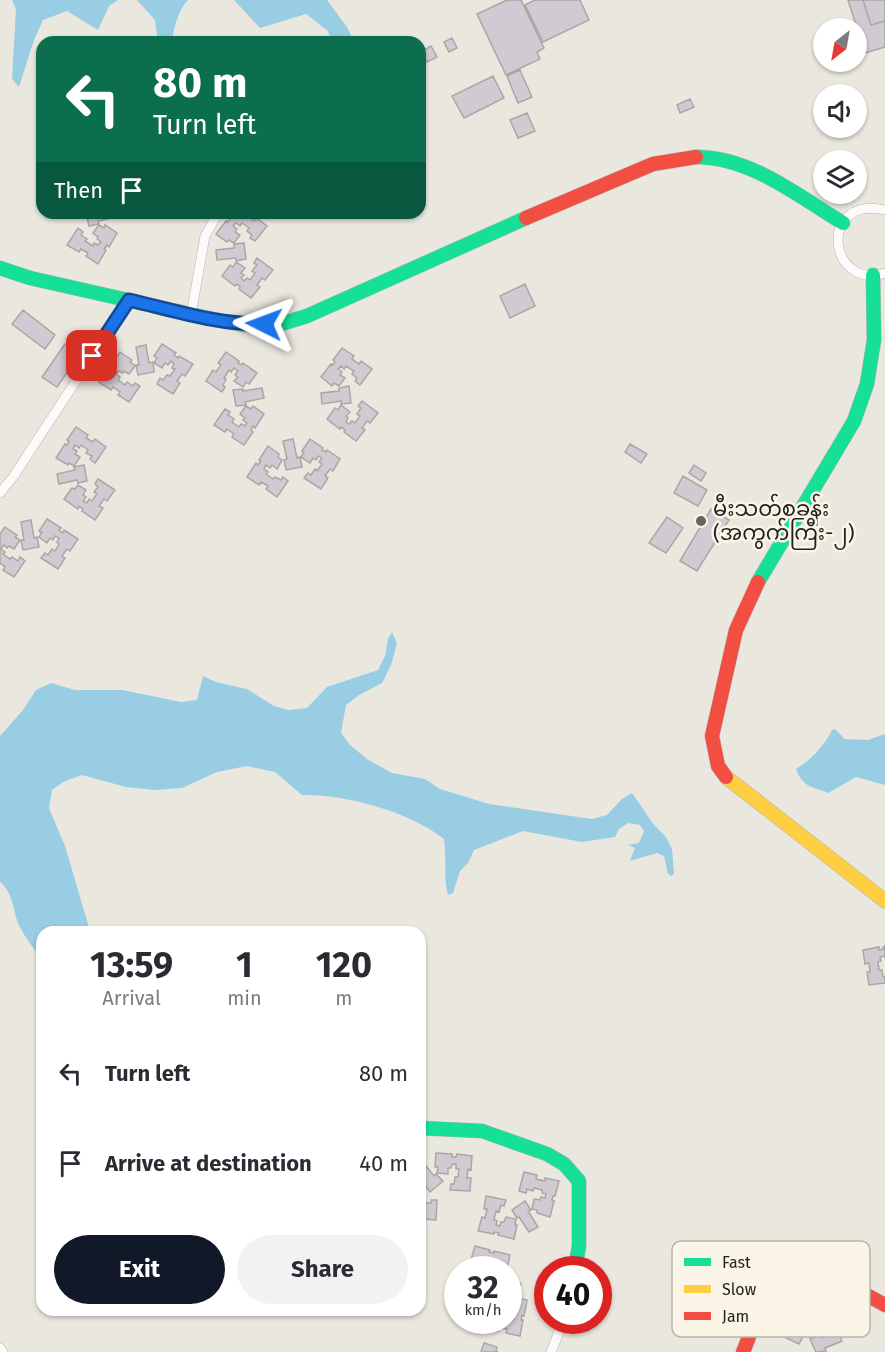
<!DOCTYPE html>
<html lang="en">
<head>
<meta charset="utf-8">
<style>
	:root { --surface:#fff; --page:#f2f2f3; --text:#2b2b33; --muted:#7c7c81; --accent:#111827 }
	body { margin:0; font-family:"Fira Sans","Noto Sans Myanmar",sans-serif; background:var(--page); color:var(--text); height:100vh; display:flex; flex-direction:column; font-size:22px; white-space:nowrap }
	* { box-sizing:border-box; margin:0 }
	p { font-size:20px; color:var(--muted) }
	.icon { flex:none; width:33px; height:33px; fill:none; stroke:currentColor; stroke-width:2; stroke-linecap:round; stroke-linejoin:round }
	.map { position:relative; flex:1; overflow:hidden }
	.drawer { position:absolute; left:36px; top:926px; width:390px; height:390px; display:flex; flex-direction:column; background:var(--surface); border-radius:18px; box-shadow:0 2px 4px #0004 }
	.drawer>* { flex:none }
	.banner { position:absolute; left:36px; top:36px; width:390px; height:183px; border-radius:18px; box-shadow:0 2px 4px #0004; background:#0b6e4f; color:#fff; overflow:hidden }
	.needle { width:39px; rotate:211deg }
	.buttons { position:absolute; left:813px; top:18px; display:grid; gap:12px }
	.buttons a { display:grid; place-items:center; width:54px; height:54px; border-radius:50%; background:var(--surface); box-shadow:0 2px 4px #0004; font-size:30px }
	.speed { position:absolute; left:444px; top:1256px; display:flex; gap:12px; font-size:30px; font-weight:700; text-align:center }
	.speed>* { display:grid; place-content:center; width:78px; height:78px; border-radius:50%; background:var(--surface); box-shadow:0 2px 4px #0004; line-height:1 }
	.speed small { font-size:15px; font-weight:400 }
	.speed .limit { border:9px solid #d22; background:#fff; color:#111 }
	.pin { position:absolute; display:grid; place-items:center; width:51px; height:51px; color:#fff; margin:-26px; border-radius:12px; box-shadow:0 3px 9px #0006 }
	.me { position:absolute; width:66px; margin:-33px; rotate:273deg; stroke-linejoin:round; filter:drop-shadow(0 0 4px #0008) }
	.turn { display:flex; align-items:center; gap:21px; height:126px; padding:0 18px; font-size:27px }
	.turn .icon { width:78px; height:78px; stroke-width:2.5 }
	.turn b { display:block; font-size:42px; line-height:51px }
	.then { display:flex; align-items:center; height:57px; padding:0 18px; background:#0003; gap:12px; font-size:22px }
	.eta { display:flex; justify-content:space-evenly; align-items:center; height:102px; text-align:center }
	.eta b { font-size:36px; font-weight:700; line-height:42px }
	.primary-button { display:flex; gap:12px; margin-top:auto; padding:12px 18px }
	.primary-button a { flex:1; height:69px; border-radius:36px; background:var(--accent); color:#fff; font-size:24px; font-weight:700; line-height:69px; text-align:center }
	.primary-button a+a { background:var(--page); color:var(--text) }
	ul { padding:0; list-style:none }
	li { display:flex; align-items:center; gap:18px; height:90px; padding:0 18px }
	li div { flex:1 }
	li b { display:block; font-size:22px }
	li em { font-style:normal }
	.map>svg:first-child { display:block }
</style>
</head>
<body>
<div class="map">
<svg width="885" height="1352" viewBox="0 0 885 1352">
	<rect width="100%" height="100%" fill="#eae7df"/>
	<path fill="#98cde3" d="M12,0H118L109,6L98,30L67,11L43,20L34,40L19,87L12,79L16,9Z
		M137,0H188C179,9 173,29 172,42H158L155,20Z
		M234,0H327L347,27L354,42H331L328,31L306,14L260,28Z
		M392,632L397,643L391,665L382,683L359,695L346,705L341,733L350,745L367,759L392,773L425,779L440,789L489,804L592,819L607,815L622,799L632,793L654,825L666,837L672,849L674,873L672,876L668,874L664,856L657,853L630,861L635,848L628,845L639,843L644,831L640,825L628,823L619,829L615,837L582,842L523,831L474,850L468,863L460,871L453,893L448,895C443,877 447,858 444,839C410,812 346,794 302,795L275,772L247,766L217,772L182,788L155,790L126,787L82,775L63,782L52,790L49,808L65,846L90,931L42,932V961C36,950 27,941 21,929C12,913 15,894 0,882V736L23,710L36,690L51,683L75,690H122L181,702L197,700L203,676L216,682L247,689L274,706L289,710L307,708L327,687L378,670L385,656L388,639Z
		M835,729L845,739L868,740L885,734V785L856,777L828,793C812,786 803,788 796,769C810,761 825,745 832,730Z"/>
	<path fill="#d2cad2" stroke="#a9a7a5" stroke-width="1.5" d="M507,0H521L544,48L537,52L540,59L506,75L477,14Z
		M535,0H580L589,20L543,42L525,5Z
		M848,0H863L871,25L885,21V47L865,53Z
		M863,0H885V21L871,25Z
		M452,38L457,48L449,52L444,42Z
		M431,46L437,57L427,62L422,51Z
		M520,70L532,97L518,103L507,76Z
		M493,76L504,98L464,118L452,96Z
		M690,99L694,107L680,113L677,105Z
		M527,113L535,131L518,138L510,120Z
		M86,213H115L116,217L98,221L99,224L89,226Z
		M231,213H249L247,216L254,221L256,218L267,226L255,241L250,238L252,235L247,231L249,228L242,223L240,226L236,223L233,226L237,229L235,232L240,235L234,243L229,240L227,242L216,234L226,221L228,222L230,219L228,217Z
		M99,225L104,228L105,225L117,233L109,247L107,245L104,249L106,250L98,264L86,256L88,253L81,249L79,252L67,245L78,228L83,232L81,235L87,239L85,241L93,246L94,243L98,245L101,242L97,239L98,237L93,233Z
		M244,243L246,259L236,261V258L217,260L216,250L234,248V244Z
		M257,258L273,270L265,280L262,278L257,285L260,287L251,298L239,289L240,287L237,284L235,286L222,276L230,265L233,267L236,262L245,268L241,273L244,275L241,278L244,281L247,278L250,280L255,273L252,271L257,265L254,263Z
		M525,284L535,306L510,318L500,296Z
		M23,310L55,335L45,349L12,324Z
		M65,344L80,354L57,387L42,377Z
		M162,344L176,353L174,355L178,358L179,356L193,364L185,376L182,374L177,381L180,383L173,394L157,384L160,378L163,380L167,375L170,376L175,369L172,368L174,364L171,361L168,365L165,363L162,368L154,363L157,358L154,356Z
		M146,345L149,363L153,362L154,372L138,375L136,365H139L136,347Z
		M342,348L354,356L352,359L359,364L361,361L372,369L360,385L355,381L357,378L352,374L354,371L346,366L344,369L341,366L338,369L342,372L340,375L345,378L339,386L334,383L332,386L321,377L331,364L333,365L335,362L333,360Z
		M120,352L132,360L130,362L135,366L129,374L124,371L123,373L119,371L116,374L120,377L118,380L125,385L127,382L133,386L135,383L140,386L129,402L118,395L120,392L113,387L111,390L99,382L108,369L111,370L113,367L111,365Z
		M226,352L239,361L238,363L242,365L243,363L257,373L249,384L246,382L243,387L234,381L238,377L235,375L238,371L234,368L231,372L229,370L224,378L226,379L223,385L225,387L222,392L206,381L213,370L216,372L221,365L218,363Z
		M349,386L351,403L341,404V401L322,404L321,393L339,391V388Z
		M262,388L264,398L245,402L246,405L236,406L233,390L243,389V391Z
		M362,401L378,413L370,423L367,421L362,428L365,430L356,441L344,432L345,430L341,427L340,429L327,419L335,408L338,410L341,405L350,412L346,416L348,418L346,422L349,424L352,421L355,423L360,416L357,414L361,408L358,406Z
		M246,406L251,409L253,406L264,414L255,428L253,426L251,430L253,432L244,445L232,437L234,434L227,429L225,432L214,425L225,409L230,412L228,415L234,419L232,422L239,427L241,424L245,426L247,423L243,420L245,418L240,414Z
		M76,427L88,435L86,438L93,442L95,439L106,447L95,463L90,459L92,456L86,453L88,450L81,445L79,448L75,445L73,449L77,451L75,454L80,457L74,466L69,463L68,465L56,458L65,444L67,445L69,441L67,440Z
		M293,439L297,458L300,457L302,467L286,470L284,460L287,459L283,441Z
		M310,439L323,448L322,450L326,452L327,450L340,459L333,471L330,469L325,476L328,478L321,489L304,478L308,473L311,475L315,469L317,471L322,464L319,462L322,458L318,456L316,460L313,458L310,463L301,457L304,452L302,451Z
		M630,444L647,454L641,463L625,452Z
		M268,446L279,454L278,457L282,460L277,469L272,465L270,468L266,465L264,469L268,472L266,474L273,479L275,477L281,480L283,477L288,481L277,497L266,489L268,486L261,482L259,485L247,477L256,463L258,465L261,461L259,460Z
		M84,465L87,481L78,483L77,480L59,484L57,474L75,470L74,467Z
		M694,465L706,473L701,481L689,473Z
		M683,476L707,490L698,506L674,493Z
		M98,479L115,490L107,501L104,499L99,506L103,508L95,520L82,511L83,509L79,506L78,509L64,499L72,488L75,489L78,485L86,490L83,495L86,497L83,501L87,503L89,499L92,501L97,494L94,492L98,487L95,484Z
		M711,509L729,520L697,571L680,561Z
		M667,517L683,528L666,553L649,543Z
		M47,519L61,528L59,530L63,533L64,530L78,539L70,551L67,549L62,556L65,558L58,569L41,558L45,553L48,555L52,549L55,551L59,544L57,542L59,538L55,536L53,540L50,538L47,543L39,537L42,532L39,531Z
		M31,520L34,538L37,537L39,547L23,550L21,540H24L21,522Z
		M5,527L17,535L15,537L20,540L14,549L9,546L7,548L4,545L1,549L5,552L3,554L10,559L12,557L18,561L20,557L25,561L14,577L3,570L5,567L0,563V534Z
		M885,946V958V956L880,957L881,961L878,962L879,970H882L883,977H885V983L869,985L867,972H870L869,963L865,964L863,950L879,947V950L884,949L883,947Z
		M436,1153L452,1154V1157H456L457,1154L472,1156L471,1170L468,1169L467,1178H471L470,1191L450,1190L451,1184H454L455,1177H458L459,1169H456V1164H452L451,1168H448V1174L437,1173L438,1167H435Z
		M422,1161L434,1176L436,1174L443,1181L430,1192L424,1184L426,1182L420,1175V1163Z
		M524,1172L537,1175L536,1179L545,1181V1178L559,1181L555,1196H553L552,1200L554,1201L550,1217L537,1213V1210L532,1209L534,1199L540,1200L541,1197L545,1198L546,1194L542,1193V1190L534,1188L533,1191L527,1189L526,1193L519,1191Z
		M486,1196L506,1200L504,1206L501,1205L499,1212L496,1211L494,1220L497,1221L496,1225L500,1226L501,1222H504L506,1217L516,1219L515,1225H517L514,1239L498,1235L499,1233L494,1232V1234L478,1231L482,1217L485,1218L487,1209H484Z
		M431,1200H437L436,1220L423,1219V1215H420V1206H424V1203H431Z
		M525,1201L531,1210L528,1211L538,1227L529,1232L519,1217L517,1218L512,1210Z
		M475,1246L490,1250L489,1252L494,1253V1251L510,1255L507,1269H493L494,1265H491L492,1260L488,1259L487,1264L484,1263L482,1269H473L475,1261L471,1260Z
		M515,1276L521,1285L508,1293V1281Z
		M514,1297L527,1300L524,1316L522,1315L521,1320H523L520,1336L506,1333L507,1329L498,1327V1331L485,1328L486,1320H509V1317L514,1318L515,1314L510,1313L511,1310L508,1309V1299L513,1300Z
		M796,1303L810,1309L809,1311L813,1313L814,1311L830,1317L824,1330L821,1329L819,1334L809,1330L812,1325L809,1324L811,1320L807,1318L805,1322L802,1321L798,1329L801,1330L799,1336L802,1338L799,1344L782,1336L787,1324L790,1325L794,1317L790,1316Z
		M838,1331L842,1341L825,1348L826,1351L816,1352L810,1339L820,1335L821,1338Z
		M484,1343L497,1347L496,1351L498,1352H481Z"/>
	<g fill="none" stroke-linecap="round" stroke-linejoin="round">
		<defs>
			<path id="street" d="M885,210C817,195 828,291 885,273
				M191,315L205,236L218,213
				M0,493L13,477L129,300
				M0,1348L3,1352
				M551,1352L564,1320"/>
			<path id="fast" d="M696,157C751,157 798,196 843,223
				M0,268L30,278L216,320L248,325L281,324L307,316L526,218
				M758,582L854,421L867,384L874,340L873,275
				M420,1128L482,1131L547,1154L564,1164L579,1181V1246L575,1269"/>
			<path id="slow" d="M726,777L885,901"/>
			<path id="jam" d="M526,218L653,164L696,157
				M726,777L718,766L712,736L736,630L758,582
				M743,1352C752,1331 758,1306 771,1288C798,1251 856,1290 885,1305"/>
		</defs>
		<use href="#street" stroke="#b6b3ae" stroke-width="10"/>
		<use href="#fast" stroke="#b6b3ae" stroke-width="15"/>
		<use href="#slow" stroke="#b6b3ae" stroke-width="15"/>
		<use href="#jam" stroke="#b6b3ae" stroke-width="15"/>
		<use href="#street" stroke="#fcfbfa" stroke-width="9"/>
		<use href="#fast" stroke="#16e098" stroke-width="14"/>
		<use href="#slow" stroke="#ffcf43" stroke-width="14"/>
		<use href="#jam" stroke="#f24e42" stroke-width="14"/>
	</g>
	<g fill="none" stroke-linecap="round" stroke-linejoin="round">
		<defs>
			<path id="route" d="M92,356L129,300C173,310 219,325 264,324"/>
		</defs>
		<use href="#route" stroke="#114b97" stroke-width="15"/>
		<use href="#route" stroke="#1a73e8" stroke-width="10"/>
	</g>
	<circle fill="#67655f" stroke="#fbf5e8" stroke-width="2" cx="701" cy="521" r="6"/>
	<g text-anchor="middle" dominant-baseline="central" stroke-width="5" stroke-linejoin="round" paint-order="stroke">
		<g font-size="21" fill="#211f1a" stroke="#fbf5e8" text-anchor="start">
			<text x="713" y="509">မီးသတ်စခန်း<tspan x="713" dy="24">(အကွက်ကြီး-၂)</tspan></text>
		</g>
	</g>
	<rect x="672" y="1241" width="198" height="96" rx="9" fill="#fbf5e8" stroke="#bab5aa" stroke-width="1.5"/>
	<rect x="684" y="1258" width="27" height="8" fill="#16e098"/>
	<rect x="684" y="1285" width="27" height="8" fill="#ffcf43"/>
	<rect x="684" y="1312" width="27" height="8" fill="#f24e42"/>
	<g font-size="16" fill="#211f1a">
		<text x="722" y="1268">Fast</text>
		<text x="722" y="1295">Slow</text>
		<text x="722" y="1322">Jam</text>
	</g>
</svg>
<div class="buttons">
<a><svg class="needle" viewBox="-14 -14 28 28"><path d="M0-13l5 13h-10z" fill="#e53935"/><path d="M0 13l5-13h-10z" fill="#7c7c81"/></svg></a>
<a><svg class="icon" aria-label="sound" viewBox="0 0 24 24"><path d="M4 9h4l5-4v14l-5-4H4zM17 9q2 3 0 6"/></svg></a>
<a><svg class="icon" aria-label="layers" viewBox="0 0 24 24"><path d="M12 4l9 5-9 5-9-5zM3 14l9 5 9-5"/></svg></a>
</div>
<div class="speed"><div>32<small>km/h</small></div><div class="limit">40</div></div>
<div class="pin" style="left:92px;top:356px;background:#d93025"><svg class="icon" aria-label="arrive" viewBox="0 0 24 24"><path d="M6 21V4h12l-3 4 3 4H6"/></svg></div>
<svg class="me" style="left:264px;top:324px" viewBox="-20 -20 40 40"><path d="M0-17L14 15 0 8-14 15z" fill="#1a73e8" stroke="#fff" stroke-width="4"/></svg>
<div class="banner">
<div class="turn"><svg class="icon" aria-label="left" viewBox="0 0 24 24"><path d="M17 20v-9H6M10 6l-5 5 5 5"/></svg><div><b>80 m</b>Turn left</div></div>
<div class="then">Then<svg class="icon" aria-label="arrive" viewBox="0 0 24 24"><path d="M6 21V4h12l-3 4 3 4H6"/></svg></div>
</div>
<section class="drawer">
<div class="eta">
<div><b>13:59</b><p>Arrival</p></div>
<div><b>1</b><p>min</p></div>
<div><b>120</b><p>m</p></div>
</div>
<ul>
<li><svg class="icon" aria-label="left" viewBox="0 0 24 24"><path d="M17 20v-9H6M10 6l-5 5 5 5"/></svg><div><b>Turn left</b></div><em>80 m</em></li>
<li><svg class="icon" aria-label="arrive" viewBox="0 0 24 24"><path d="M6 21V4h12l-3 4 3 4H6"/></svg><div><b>Arrive at destination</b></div><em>40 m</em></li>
</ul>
<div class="primary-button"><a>Exit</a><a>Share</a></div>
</section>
</div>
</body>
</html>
